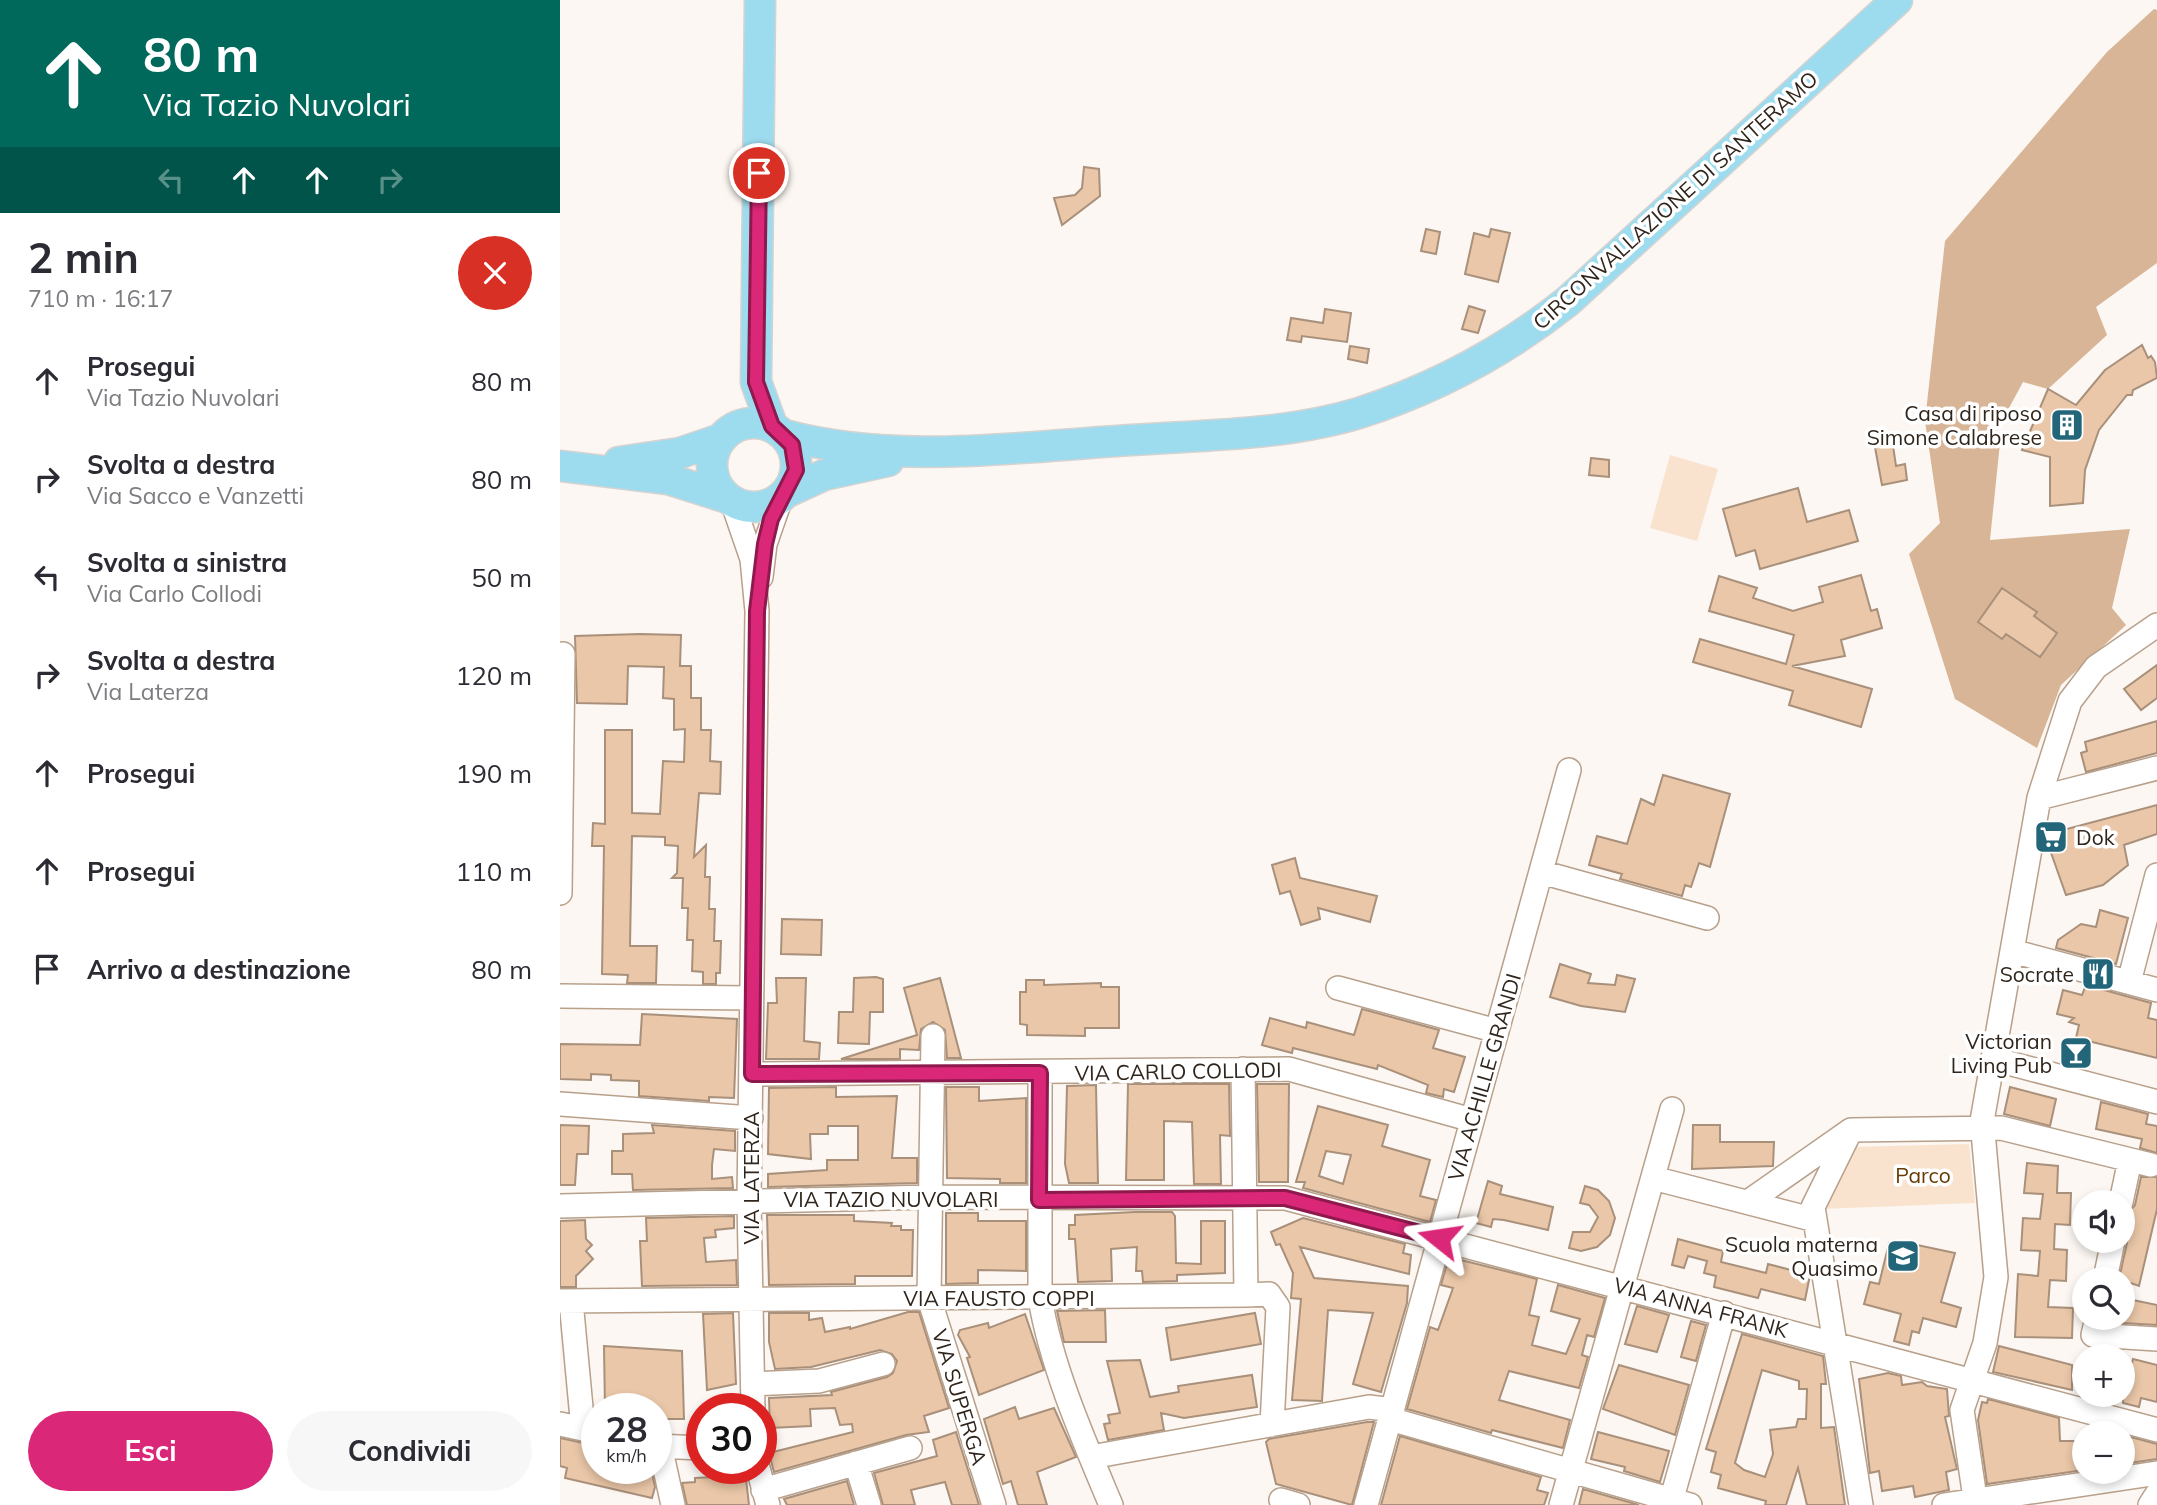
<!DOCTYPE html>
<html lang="it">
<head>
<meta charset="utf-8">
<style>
	:root { --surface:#fff; --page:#f7f7f7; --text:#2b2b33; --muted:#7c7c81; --accent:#db2777 }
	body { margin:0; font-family:Mulish,sans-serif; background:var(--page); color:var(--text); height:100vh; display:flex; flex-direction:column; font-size:26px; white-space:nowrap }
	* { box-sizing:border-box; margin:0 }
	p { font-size:23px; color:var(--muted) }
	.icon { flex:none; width:38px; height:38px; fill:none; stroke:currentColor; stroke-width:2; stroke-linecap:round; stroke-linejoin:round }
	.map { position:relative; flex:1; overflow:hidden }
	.sheet { display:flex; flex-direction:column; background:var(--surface); width:560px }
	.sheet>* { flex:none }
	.hud { background:#00695c; color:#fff; overflow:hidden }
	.buttons { position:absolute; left:1512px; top:1190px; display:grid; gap:14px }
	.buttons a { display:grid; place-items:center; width:63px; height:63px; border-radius:50%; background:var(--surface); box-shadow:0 4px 10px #0003; font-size:35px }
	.speed { position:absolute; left:21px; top:1393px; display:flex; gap:14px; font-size:35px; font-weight:700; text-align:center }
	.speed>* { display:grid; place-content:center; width:91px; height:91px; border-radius:50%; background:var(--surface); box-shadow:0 4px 10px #0003; line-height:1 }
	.speed small { font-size:18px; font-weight:400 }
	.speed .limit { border:10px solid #d22; background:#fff; color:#111 }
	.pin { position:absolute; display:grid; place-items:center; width:60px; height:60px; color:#fff; margin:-30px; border:4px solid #fff; border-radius:50%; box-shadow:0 2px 7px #0007 }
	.me { position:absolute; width:77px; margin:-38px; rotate:285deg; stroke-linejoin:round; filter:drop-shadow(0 0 5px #0008) }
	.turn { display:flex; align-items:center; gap:24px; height:147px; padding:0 28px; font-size:32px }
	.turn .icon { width:91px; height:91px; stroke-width:2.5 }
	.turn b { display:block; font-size:49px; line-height:60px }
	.lanes { display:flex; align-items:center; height:66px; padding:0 28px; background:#0003; justify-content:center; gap:35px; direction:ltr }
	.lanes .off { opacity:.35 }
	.round { display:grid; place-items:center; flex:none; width:74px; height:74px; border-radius:37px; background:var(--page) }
	.summary { display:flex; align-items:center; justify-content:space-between; height:119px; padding:0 28px }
	h1 { font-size:42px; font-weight:700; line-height:52px }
	.primary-button { display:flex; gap:14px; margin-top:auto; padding:14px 28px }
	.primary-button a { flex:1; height:80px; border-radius:42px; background:var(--accent); color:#fff; font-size:28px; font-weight:700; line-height:80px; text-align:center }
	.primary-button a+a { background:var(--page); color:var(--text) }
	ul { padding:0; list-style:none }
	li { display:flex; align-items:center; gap:21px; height:98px; padding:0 28px }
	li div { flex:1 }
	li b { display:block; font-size:26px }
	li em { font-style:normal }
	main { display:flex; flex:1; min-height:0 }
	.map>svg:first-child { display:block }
</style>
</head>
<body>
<main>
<section class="sheet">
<div class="hud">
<div class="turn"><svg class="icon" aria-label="ahead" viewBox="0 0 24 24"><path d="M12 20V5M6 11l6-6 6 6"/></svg><div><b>80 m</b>Via Tazio Nuvolari</div></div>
<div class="lanes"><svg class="icon off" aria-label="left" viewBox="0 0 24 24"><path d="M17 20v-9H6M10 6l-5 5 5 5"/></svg><svg class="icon" aria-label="ahead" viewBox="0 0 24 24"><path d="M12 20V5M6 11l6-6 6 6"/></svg><svg class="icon" aria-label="ahead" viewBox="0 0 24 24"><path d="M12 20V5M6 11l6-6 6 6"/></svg><svg class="icon off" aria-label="right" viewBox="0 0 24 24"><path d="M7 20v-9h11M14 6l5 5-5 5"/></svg></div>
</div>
<div class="summary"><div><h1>2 min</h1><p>710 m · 16:17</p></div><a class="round" style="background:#d93025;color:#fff"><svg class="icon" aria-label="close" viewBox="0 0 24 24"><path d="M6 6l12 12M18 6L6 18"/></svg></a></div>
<ul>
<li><svg class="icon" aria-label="ahead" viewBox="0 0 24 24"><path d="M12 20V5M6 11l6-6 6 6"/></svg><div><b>Prosegui</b><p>Via Tazio Nuvolari</p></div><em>80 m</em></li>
<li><svg class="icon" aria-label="right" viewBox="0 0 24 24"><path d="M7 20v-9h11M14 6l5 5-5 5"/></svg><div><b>Svolta a destra</b><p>Via Sacco e Vanzetti</p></div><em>80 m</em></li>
<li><svg class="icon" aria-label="left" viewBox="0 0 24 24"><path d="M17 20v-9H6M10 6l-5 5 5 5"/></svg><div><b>Svolta a sinistra</b><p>Via Carlo Collodi</p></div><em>50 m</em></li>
<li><svg class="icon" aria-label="right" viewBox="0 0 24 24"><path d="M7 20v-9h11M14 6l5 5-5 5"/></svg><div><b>Svolta a destra</b><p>Via Laterza</p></div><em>120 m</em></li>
<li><svg class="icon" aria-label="ahead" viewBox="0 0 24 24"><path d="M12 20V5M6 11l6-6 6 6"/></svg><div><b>Prosegui</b></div><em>190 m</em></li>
<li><svg class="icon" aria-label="ahead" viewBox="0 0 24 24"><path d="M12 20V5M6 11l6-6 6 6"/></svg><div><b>Prosegui</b></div><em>110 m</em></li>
<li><svg class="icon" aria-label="arrive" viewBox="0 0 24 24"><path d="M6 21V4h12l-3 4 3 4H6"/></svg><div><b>Arrivo a destinazione</b></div><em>80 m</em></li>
</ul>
<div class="primary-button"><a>Esci</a><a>Condividi</a></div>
</section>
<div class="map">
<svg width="1597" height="1505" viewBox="0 0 1597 1505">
	<rect width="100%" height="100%" fill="#fcf7f2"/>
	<path fill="#f9e3cf" d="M1110,455L1158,469L1137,541L1090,528Z
		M1409,1144L1415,1203L1261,1209L1292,1147Z"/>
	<path fill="#d7b596" d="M1594,9L1597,10V263L1536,307L1547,335L1488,389L1463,382L1449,408L1422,421L1441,433L1430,540L1570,529L1552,608L1566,625L1501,685L1477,748L1395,699L1349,554L1380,523L1365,421L1385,241L1547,52Z"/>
	<path fill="#eac7a8" stroke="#a9907b" stroke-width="2" fill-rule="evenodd" d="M524,167L539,169L540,196L502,225L494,198L515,195L522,188Z
		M866,229L880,232L876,254L861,251Z
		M931,229L950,233L938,282L905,274L914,233L929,237Z
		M909,306L925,311L918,333L902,329Z
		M765,309L791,313L787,342L742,336L741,342L727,340L731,318L763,323Z
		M1582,345L1588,358L1591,356L1595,362L1597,378L1573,390L1572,395H1567L1539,430L1525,470L1523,503L1490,506V457L1462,450L1488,389L1516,405L1545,370Z
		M790,346L809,349L807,363L788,359Z
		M1332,439L1336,466L1345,464L1347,480L1322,485L1314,442Z
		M1031,458L1049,460V477L1029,475Z
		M1238,488L1247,522L1289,510L1298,541L1200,569L1195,550L1176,556L1163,509Z
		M1301,575L1311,611L1317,609L1322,628L1281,640L1285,656L1232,666L1312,689L1301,727L1229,705L1233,691L1133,662L1140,639L1226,664L1234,635L1149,611L1159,576L1197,588L1193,598L1233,611L1263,602L1259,587Z
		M1442,588L1477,612L1474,616L1497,633L1480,657L1446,634L1442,639L1418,622Z
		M80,634L121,635L120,666H131V698H141V730H151L150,761L161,762L160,794L139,793L134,857L146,845L145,877H150L149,909H155L154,941H161L160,973H156V984H143V972L132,971L133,940H127L128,908H122L123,878H112L117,873L118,846L105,845V837L72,836L70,946H97L96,983H67L68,975L42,974L44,846H32L33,823L45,824V730H72V813L100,814L103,761L124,762L125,729L114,730V699L103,698L104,667L68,666L67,704L17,703L15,636Z
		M1597,665V698L1581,710L1564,689Z
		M1597,721V753L1526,772L1521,753L1527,751L1525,742Z
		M1103,775L1170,794L1150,867L1139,863L1131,887L1125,885L1122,896L1060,879L1062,874L1029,865L1037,836L1067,844L1081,799L1094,805Z
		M1597,805V834L1564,845L1568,865L1543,885L1506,895L1490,850L1493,827L1507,829Z
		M735,858L740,878L817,896L810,922L758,908L760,919L741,925L730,891L720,894L712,865Z
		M1540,910L1568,918L1556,964L1496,948L1498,940L1521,924L1536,927Z
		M222,919L262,920L261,955L221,954Z
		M1000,964L1031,974L1028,983L1055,985L1057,975L1075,979L1065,1012L1021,1006L990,997Z
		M316,977L323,979V1012H310L309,1044L278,1043L279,1012H293L294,978Z
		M216,978H246L244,1041L260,1043L259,1059H206L208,1003H217Z
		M380,978L401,1058H387L385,1030L373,1022L361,1029L359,1050L340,1049V1059H281L357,1035L344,988Z
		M466,980H484V985L541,983V987H559V1028H525V1036L467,1035V1025L460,1024V992H466Z
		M1526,985L1591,1003L1588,1018L1597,1020V1058L1516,1038L1519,1025L1509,1022L1514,1018L1497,1014L1503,990L1522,995Z
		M802,1009L879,1030L873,1048L905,1057L894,1092L884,1089L883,1097L866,1093L868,1085L818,1065L817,1069L733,1048L732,1053L702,1045L710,1018L746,1028L747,1022L794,1035Z
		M82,1014L177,1019L174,1098L149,1097V1101L79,1096V1081L51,1080V1075L31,1074V1080L0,1079V1044L80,1045Z
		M568,1084H669L670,1136L660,1135L661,1184H634L632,1122L604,1121V1180H566Z
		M697,1084H729L728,1182H699Z
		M536,1085L538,1183H509L505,1164L507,1086Z
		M276,1087V1097L337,1096L332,1158H357V1183L208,1187V1174L267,1170V1160H298V1126H268V1134H250L251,1159L208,1154L209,1088Z
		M386,1087H419V1101L466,1098V1183H440V1179L387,1178Z
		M1450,1087L1496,1099L1490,1126L1444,1114Z
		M1541,1102L1588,1114L1586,1124L1597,1126V1153L1580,1148L1582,1139L1536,1129Z
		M758,1106L828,1125L822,1146L870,1160L860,1196L876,1200L870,1222L743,1188L745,1182H736ZM766,1151L791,1155L783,1184L759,1176Z
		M0,1125L29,1126L28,1154H17L15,1185H0Z
		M92,1125L175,1131V1151L154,1149L152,1165V1179L172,1177L173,1188L73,1190L72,1174H52V1151H63V1134L94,1133Z
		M1133,1125H1160V1142H1214L1213,1166L1132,1169Z
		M1467,1163L1498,1166L1497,1193H1511L1510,1225L1495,1224L1494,1249L1507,1250L1506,1281L1490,1280L1488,1307L1513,1308L1512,1338L1455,1337L1458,1274L1478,1276L1480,1251L1461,1250L1463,1218L1480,1219L1483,1194L1464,1193Z
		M1581,1177H1597V1209L1579,1286L1559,1279L1567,1243L1563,1230L1566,1215L1575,1205Z
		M928,1181L942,1186L940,1194L993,1207L988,1230L944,1220L933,1219L931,1227L916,1223Z
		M1025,1186L1038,1190L1049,1201L1055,1218L1050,1235L1037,1247L1021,1251L1009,1248L1013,1232H1030L1038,1217L1029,1205L1020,1203Z
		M575,1212H612L615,1216L616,1263L641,1264V1221H665V1273L617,1275V1281L583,1282L582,1271H576L577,1247L551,1249L552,1281L518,1282L515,1239H509V1225H515V1215Z
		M386,1213H418V1221H466V1271L418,1270V1283L386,1284Z
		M207,1215H294V1221L332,1223L331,1226H341V1230H353L352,1276H295V1284L209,1285Z
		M174,1216V1228L155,1230L156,1237L144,1238L146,1262L176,1260L177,1285L82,1286L80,1241H87L86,1218Z
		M743,1218L845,1244L843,1253L851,1255L849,1274L740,1247L754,1278L848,1286L847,1303L821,1392L793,1384L813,1313L768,1310L762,1401L732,1400L741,1299L731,1298L733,1273L720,1244L716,1245L711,1232Z
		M25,1220L26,1239L32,1245L26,1251L33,1259L16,1276V1287H0V1221Z
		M1118,1239L1163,1251L1161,1262L1206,1273L1208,1264L1250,1275L1245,1300L1201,1289L1198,1298L1154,1287L1156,1276L1144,1273L1147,1261L1128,1256L1124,1268L1112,1265Z
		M1343,1242L1395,1253L1381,1302L1401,1308L1396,1327L1363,1318L1359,1333L1352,1331L1349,1345L1334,1341L1341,1314L1304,1304L1310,1282L1319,1284L1329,1243L1342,1247Z
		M889,1257L977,1279L969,1315L979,1317L972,1345L1006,1354L1020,1319L991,1311L998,1285L1045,1298L1034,1337L1027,1335L1022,1355L1028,1357L1019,1388L949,1371L939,1400L1010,1420L1003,1448L932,1430L931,1433L847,1409L870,1327L878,1330L893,1288L881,1285Z
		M1568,1299L1597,1305V1325L1563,1323Z
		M1077,1306L1109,1315L1097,1352L1065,1344Z
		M545,1310L546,1342H504L497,1311Z
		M348,1312H359L389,1408L364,1416L369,1432L346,1435L214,1472L209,1453L293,1432L292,1424L280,1425L275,1408L250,1409L251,1426L210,1428L209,1398L272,1395L271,1392L327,1377L333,1373L337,1361L332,1354L320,1350L251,1367L215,1369L209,1342V1313H249V1320L262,1318L265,1332L290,1327V1329Z
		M173,1313L176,1384L147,1390L143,1314Z
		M695,1313L701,1344L611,1360L606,1328Z
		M465,1314L484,1370L419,1395L407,1358L410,1357L398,1335L400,1330L428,1323L429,1328Z
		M1131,1321L1146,1325L1136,1361L1121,1357Z
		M1182,1334L1263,1356L1266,1384H1261V1428L1274,1427L1285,1505H1247L1238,1468L1226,1505H1205L1206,1501L1158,1488L1161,1475L1151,1472L1156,1452L1146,1449ZM1202,1370L1239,1381V1389H1247L1246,1419H1238L1236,1427L1210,1430L1213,1454L1205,1477L1184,1470L1175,1463Z
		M44,1346L122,1351L124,1419H99L97,1409H45Z
		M1439,1346L1512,1365V1390L1433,1372Z
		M1573,1359L1597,1365V1402L1581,1398L1579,1407L1563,1403V1360L1572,1363Z
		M580,1360L590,1397L619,1392L618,1386L692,1375L697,1407L624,1418L601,1413L604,1430L548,1440L544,1424L550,1423L548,1415L560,1413L547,1361Z
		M1059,1365L1129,1385L1115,1435L1043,1409Z
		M1328,1373L1341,1376L1342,1385L1362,1382L1367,1386L1387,1389L1389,1416L1385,1417L1397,1469L1386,1472L1389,1490L1355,1497L1353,1486L1322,1491L1319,1471L1310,1473L1299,1379Z
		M1428,1399L1499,1418L1500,1441H1524V1470L1427,1484L1418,1420L1422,1402L1427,1403Z
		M455,1407L459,1419L494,1408L516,1457L477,1472L487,1505H458L451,1481L443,1484L424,1419Z
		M807,1422H814L792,1505L716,1484L706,1442L709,1439Z
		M396,1432L419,1505H392L385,1482L351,1490L355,1505H323L314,1473L377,1456L373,1440Z
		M1038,1432L1109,1451L1100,1482L1064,1471L1065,1467L1031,1459Z
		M1563,1435L1597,1444V1459L1563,1464Z
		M840,1436L981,1477L977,1490L988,1493L984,1505H821Z
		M0,1438L37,1446V1468H91L95,1487L92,1498L5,1478L7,1468L0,1466Z
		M173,1476V1479H186L189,1505H127L122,1483L135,1482V1478Z
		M287,1481L294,1505H227L224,1499Z
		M1023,1489L1079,1505H1019Z"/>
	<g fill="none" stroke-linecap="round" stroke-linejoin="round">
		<defs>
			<path id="minor" d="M172,501L192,559L197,611L189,1200L193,1409
				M201,577L205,544L221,498
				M1479,798L1597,768
				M981,872L1147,918
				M0,893L3,654
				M1452,951L1597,990
				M1569,982L1597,875
				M778,988L937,1031
				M0,996L191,998
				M373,1036L369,1298L434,1505
				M1433,1059L1597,1102
				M683,1069L686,1295L709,1294L718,1307L712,1425
				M480,1073V1298C491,1366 524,1441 551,1505
				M192,1074L729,1069L912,1120
				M0,1104L191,1118
				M1290,1132L1253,1207L1301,1505
				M1093,1178L1255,1220
				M1188,1202L1291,1130L1441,1128L1591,1165
				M1561,1202L1570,1160
				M0,1206L370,1197L725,1198L1597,1430
				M1545,1279L1553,1241
				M0,1301L686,1295
				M11,1301L23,1429
				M1537,1318L1533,1335L1597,1339
				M193,1384L259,1381L323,1364
				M830,1419L1130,1505
				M0,1424L37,1432
				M96,1446L142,1448
				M100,1446L113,1505
				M531,1457L809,1407L833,1410
				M296,1463L309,1505
				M198,1468L208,1505
				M203,1490L350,1448
				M721,1500L738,1505
				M806,1505L1009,770
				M1001,1505L1112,1109
				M1110,1505L1164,1313
				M1384,1505L1597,1473
				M1416,1505L1402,1410L1425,1343L1436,1277L1422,1121L1479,798L1510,701L1536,667L1597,625
				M1590,1505L1597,1494"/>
			<path id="major" d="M200,0L196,382L212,426
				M152 465a42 42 0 1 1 84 0a42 42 0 1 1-84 0Z
				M224,435C336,465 458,447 572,440C647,435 727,435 799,413C877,388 944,352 1008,301L1337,0
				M59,462L120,453L161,439
				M0,466L108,479L168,498
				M225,493L264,475L328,461"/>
		</defs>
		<use href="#minor" stroke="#b8a08a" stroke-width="26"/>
		<use href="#major" stroke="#d5d3d2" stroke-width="33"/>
		<use href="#minor" stroke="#fff" stroke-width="23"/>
		<use href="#major" stroke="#9ddcee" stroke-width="30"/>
	</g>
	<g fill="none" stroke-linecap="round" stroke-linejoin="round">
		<defs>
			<path id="route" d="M199,173L196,382L212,426L232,445L236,470L211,519L205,544L197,611L192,1074L480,1073L479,1200L725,1198L879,1238"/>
		</defs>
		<use href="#route" stroke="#8e194d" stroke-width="18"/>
		<use href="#route" stroke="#db2777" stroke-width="12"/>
	</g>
	<defs>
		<symbol id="building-square" viewBox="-11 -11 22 22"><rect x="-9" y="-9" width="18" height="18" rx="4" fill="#246679" stroke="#fff"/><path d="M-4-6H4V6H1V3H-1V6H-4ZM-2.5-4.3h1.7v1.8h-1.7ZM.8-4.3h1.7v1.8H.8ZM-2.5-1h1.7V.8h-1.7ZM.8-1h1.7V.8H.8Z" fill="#fff"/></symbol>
		<symbol id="supermarket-square" viewBox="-11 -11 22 22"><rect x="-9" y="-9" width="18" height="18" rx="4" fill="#246679" stroke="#fff"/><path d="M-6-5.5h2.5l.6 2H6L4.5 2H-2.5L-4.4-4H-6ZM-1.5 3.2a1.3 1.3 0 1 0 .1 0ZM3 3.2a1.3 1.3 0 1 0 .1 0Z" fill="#fff"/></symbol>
		<symbol id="restaurant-square" viewBox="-11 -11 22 22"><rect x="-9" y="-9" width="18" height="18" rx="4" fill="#246679" stroke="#fff"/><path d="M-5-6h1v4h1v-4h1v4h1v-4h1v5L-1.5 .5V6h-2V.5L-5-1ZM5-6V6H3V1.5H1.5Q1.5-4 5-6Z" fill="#fff"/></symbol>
		<symbol id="bar-square" viewBox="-11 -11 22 22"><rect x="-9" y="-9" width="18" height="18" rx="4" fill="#246679" stroke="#fff"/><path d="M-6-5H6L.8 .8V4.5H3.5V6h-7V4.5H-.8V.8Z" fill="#fff"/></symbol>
		<symbol id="school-square" viewBox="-11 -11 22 22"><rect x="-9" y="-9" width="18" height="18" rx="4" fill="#246679" stroke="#fff"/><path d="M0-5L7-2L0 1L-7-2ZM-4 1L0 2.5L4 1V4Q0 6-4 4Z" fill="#fff"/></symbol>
	</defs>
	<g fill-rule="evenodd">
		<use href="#building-square" x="1488" y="406" width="38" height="38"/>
		<use href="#supermarket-square" x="1472" y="818" width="38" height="38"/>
		<use href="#restaurant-square" x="1519" y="955" width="38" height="38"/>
		<use href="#bar-square" x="1497" y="1034" width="38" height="38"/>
		<use href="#school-square" x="1324" y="1237" width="38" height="38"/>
	</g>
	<g text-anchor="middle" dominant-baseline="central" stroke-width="7" stroke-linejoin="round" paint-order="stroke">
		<g font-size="21" fill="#2f251c" stroke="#fff">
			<text transform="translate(1115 200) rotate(-42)">CIRCONVALLAZIONE DI SANTERAMO</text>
			<text transform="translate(618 1071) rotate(-1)">VIA CARLO COLLODI</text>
			<text transform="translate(924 1077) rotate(-74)">VIA ACHILLE GRANDI</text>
			<text transform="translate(191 1178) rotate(-90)">VIA LATERZA</text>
			<text x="331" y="1199">VIA TAZIO NUVOLARI</text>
			<text x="439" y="1298">VIA FAUSTO COPPI</text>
			<text transform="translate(1141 1307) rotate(15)">VIA ANNA FRANK</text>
			<text transform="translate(400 1397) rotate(73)">VIA SUPERGA</text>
		</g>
		<g font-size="21" fill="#2f251c" stroke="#fff" text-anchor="end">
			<text x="1482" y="413">Casa di riposo<tspan x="1482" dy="24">Simone Calabrese</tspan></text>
			<text x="1516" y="837" text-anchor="start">Dok</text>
			<text x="1514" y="974">Socrate</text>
			<text x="1492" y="1041">Victorian<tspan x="1492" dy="24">Living Pub</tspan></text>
			<text x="1318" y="1244">Scuola materna<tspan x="1318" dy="24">Quasimo</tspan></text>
		</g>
		<g font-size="21" fill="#673b04" stroke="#fff">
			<text x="1363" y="1175">Parco</text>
		</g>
	</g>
</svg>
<div class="buttons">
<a><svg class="icon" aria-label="sound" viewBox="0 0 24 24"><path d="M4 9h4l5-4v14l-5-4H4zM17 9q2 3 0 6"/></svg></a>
<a><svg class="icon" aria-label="search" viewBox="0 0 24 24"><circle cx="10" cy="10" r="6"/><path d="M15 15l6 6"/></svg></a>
<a>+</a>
<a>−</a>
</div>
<div class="speed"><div>28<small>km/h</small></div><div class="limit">30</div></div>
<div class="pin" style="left:199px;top:173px;background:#d93025"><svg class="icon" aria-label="arrive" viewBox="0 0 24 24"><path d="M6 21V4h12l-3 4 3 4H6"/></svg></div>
<svg class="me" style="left:879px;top:1238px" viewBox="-20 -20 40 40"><path d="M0-17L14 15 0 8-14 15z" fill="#db2777" stroke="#fff" stroke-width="4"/></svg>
</div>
</main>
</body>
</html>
